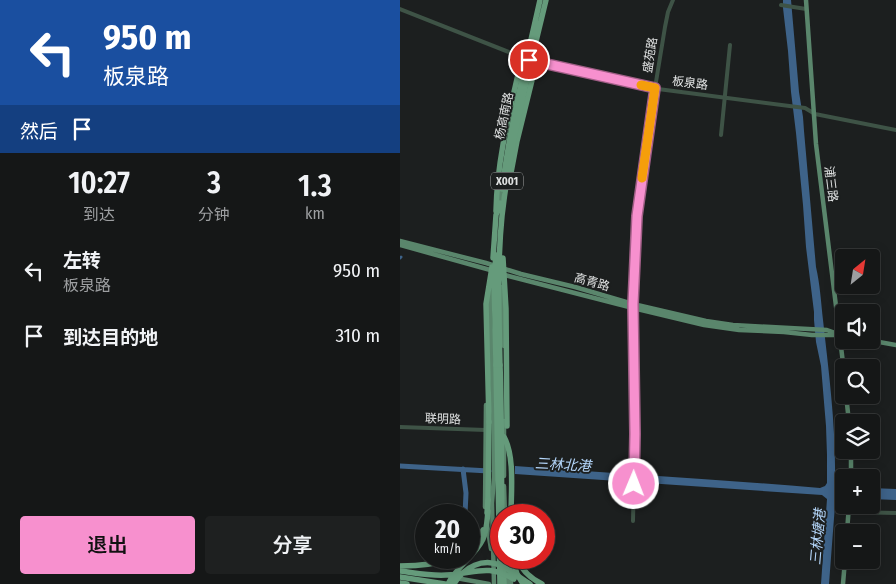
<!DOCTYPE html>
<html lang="zh">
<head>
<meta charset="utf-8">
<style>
	:root { --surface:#151717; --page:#1e2020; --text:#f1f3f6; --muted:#9d9fa1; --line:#343636; --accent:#f790ce }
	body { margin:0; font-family:"Fira Sans Condensed","Noto Sans SC",sans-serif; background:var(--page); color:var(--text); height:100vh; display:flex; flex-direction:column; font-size:19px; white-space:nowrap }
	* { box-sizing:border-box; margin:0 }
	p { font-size:16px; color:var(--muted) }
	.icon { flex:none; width:28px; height:28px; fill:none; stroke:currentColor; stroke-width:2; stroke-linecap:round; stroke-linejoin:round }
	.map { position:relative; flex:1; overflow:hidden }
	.sheet { display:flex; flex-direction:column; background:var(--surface); width:400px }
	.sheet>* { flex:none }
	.hud { background:#1a4fa0; color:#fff; overflow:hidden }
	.needle { width:32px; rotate:30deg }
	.buttons { position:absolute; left:435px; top:249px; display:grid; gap:10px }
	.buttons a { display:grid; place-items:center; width:45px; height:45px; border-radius:5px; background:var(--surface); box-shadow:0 2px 12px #0003,0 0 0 1px var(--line); font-size:25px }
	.speed { position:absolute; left:15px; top:504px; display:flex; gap:10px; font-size:25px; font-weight:700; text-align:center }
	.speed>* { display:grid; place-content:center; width:65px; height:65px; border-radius:50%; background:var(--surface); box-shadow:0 2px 12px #0003,0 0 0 1px var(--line); line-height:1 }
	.speed small { font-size:12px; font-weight:400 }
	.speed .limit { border:8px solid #d22; background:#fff; color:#111 }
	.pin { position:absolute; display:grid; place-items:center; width:42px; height:42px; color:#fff; margin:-21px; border:2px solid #fff; border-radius:50%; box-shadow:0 1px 5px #0007 }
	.me { position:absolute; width:55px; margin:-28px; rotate:1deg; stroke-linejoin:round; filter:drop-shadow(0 0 4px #0008) }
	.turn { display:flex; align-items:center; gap:18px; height:105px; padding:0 20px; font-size:22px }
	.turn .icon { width:65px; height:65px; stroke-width:2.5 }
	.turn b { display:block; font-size:35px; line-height:42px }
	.then { display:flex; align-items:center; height:48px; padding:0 20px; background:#0003; gap:10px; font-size:19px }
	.eta { display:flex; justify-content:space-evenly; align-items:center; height:85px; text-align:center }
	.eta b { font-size:30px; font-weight:600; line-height:35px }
	.cta { display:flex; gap:10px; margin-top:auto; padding:10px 20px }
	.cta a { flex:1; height:58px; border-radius:5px; background:var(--accent); color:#111; font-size:20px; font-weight:600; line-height:58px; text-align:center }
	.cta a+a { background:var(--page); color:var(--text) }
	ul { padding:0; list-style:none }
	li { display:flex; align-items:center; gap:15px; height:65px; padding:0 20px }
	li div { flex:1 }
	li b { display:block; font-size:19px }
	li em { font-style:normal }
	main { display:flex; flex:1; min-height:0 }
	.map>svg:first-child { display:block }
</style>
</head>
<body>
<main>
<section class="sheet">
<div class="hud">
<div class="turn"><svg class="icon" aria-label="left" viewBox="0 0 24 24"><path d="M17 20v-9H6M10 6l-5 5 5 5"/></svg><div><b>950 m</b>板泉路</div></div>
<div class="then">然后<svg class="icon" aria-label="arrive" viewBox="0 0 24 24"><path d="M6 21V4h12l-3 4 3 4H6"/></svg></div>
</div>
<div class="eta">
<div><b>10:27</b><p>到达</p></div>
<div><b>3</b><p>分钟</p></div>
<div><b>1.3</b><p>km</p></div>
</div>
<ul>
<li><svg class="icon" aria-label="left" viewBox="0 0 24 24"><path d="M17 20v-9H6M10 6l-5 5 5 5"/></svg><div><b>左转</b><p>板泉路</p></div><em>950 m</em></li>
<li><svg class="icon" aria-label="arrive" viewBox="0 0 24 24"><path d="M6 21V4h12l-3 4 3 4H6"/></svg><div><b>到达目的地</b></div><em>310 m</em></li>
</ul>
<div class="cta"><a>退出</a><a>分享</a></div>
</section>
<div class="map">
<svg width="496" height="584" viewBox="0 0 496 584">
	<rect width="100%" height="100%" fill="#1c1f1f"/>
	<path fill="#3e6389" d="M383,0H391L399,92L403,117L404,131L416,267C420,284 421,302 423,320C429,374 436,427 435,482L438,486L444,487V498L436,497L435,505L429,584H421L427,499L422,495L115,474V466C217,474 318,479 420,488L425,486L427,483V455L426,426L421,366L416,342L414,320V312L406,247L403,205L396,133L391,92L388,51L383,8Z
		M471,488L496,489V500L471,499Z"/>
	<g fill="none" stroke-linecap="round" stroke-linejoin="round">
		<path stroke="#3e6389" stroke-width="3" d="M0,258L1,257"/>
		<path stroke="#3e6389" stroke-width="5" d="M0,466L89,471
			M63,469L66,493L65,515"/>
		<path stroke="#3e5346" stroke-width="4" d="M381,5L406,9
			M0,9L129,60L258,89L405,108L415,114L496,130
			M321,135L330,45
			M0,427L86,430
			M449,512L496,513
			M233,521L235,434L233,304L237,216L255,88L265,27L268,12L273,0"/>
		<path stroke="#5a866c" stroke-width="4.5" d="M406,0L416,144L444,371
			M99,205L101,187
			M0,241L86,263L121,274L175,287L233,304L306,321L333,325L427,330L444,336
			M0,245L94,271
			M101,274L233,308L304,325L339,330L384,332L412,335H439
			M92,287L90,305L94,436V477L92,503L94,584
			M102,287L104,346
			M468,340L496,345
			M446,395L449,422
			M104,476V421
			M451,478V450
			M104,486L105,515
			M85,507L86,405
			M87,525L91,549
			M447,532L449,505
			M107,558L108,584
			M110,558L111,584
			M56,578L89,584
			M443,584L445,560"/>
		<path stroke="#659b7b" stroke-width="5.5" d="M110,178L117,141L135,68L133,61
			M96,211C97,161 109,114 120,66L126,59
			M96,365L100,584
			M100,365C102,415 101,465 102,515
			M104,437C115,456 111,493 111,515
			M88,500L89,422
			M103,558L104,584
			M112,558L117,574L123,584
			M116,558C122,570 129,578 142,584
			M0,566C19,566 38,564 56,558
			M0,577L45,584
			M0,583L7,584"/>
		<path stroke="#659b7b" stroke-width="5.5" d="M102,189C110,125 126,63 140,0
			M93,258L96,215L100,203
			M103,258L106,309L107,426
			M96,365L94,278L96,255
			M100,365C99,315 97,266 102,216C110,143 129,71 146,0
			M89,422L86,304L92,267
			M87,513L88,500
			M69,549L78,539L83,530
			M0,571C16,573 31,576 46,575C75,574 86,563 114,579
			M48,584C57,566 75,556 83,539C87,530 87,520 88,511
			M54,584C64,567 83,557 102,566C112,571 120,578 130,584"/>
	</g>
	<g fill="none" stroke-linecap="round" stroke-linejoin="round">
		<defs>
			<path id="route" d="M129,60L255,88L237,216L233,304L235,434L234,484"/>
		</defs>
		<use href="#route" stroke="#a15e86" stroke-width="12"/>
		<use href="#route" stroke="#f790ce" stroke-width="9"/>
		<path stroke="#f59e0b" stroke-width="9" d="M241,85L255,88L242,178"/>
	</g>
	<g text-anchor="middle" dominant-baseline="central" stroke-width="4" stroke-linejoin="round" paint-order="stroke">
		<rect fill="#1c1f1f" stroke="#a5a8a8" stroke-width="1" x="91" y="172.5" width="32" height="17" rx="4"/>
		<g font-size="11" font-weight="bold" fill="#e0e2e2">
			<text x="107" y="181">X001</text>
		</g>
		<g font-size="12" fill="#e0e2e2" stroke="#1c1f1f">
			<text transform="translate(250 55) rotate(-81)">盛苑路</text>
			<text transform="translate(290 83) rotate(7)">板泉路</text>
			<text transform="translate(104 116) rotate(-78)">杨高南路</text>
			<text transform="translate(431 184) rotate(83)">浦三路</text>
			<text transform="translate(192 282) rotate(16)">高青路</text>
			<text transform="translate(43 419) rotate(2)">联明路</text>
		</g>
		<g font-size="14" font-style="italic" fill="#b4d6fa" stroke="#1c1f1f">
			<text transform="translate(163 465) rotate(3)">三林北港</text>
			<text transform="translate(418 537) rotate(-85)">三林塘港</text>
		</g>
	</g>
</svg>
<div class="buttons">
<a><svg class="needle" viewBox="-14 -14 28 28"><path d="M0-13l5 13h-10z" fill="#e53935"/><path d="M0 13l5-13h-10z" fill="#9d9fa1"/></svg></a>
<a><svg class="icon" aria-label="sound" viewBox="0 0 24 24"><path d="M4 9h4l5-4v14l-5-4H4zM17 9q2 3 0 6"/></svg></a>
<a><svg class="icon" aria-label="search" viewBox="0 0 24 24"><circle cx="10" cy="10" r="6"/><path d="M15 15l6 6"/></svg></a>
<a><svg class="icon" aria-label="layers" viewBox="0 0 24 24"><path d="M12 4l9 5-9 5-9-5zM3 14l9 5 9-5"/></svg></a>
<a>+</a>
<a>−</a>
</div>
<div class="speed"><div>20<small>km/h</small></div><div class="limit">30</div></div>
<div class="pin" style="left:129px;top:60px;background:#d93025"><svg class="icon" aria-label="arrive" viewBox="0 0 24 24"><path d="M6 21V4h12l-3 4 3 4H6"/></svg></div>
<svg class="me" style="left:234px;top:484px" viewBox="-20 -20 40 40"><circle r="17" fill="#f790ce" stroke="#fff" stroke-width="3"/><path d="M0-11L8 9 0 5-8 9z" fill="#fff"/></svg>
</div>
</main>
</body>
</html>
